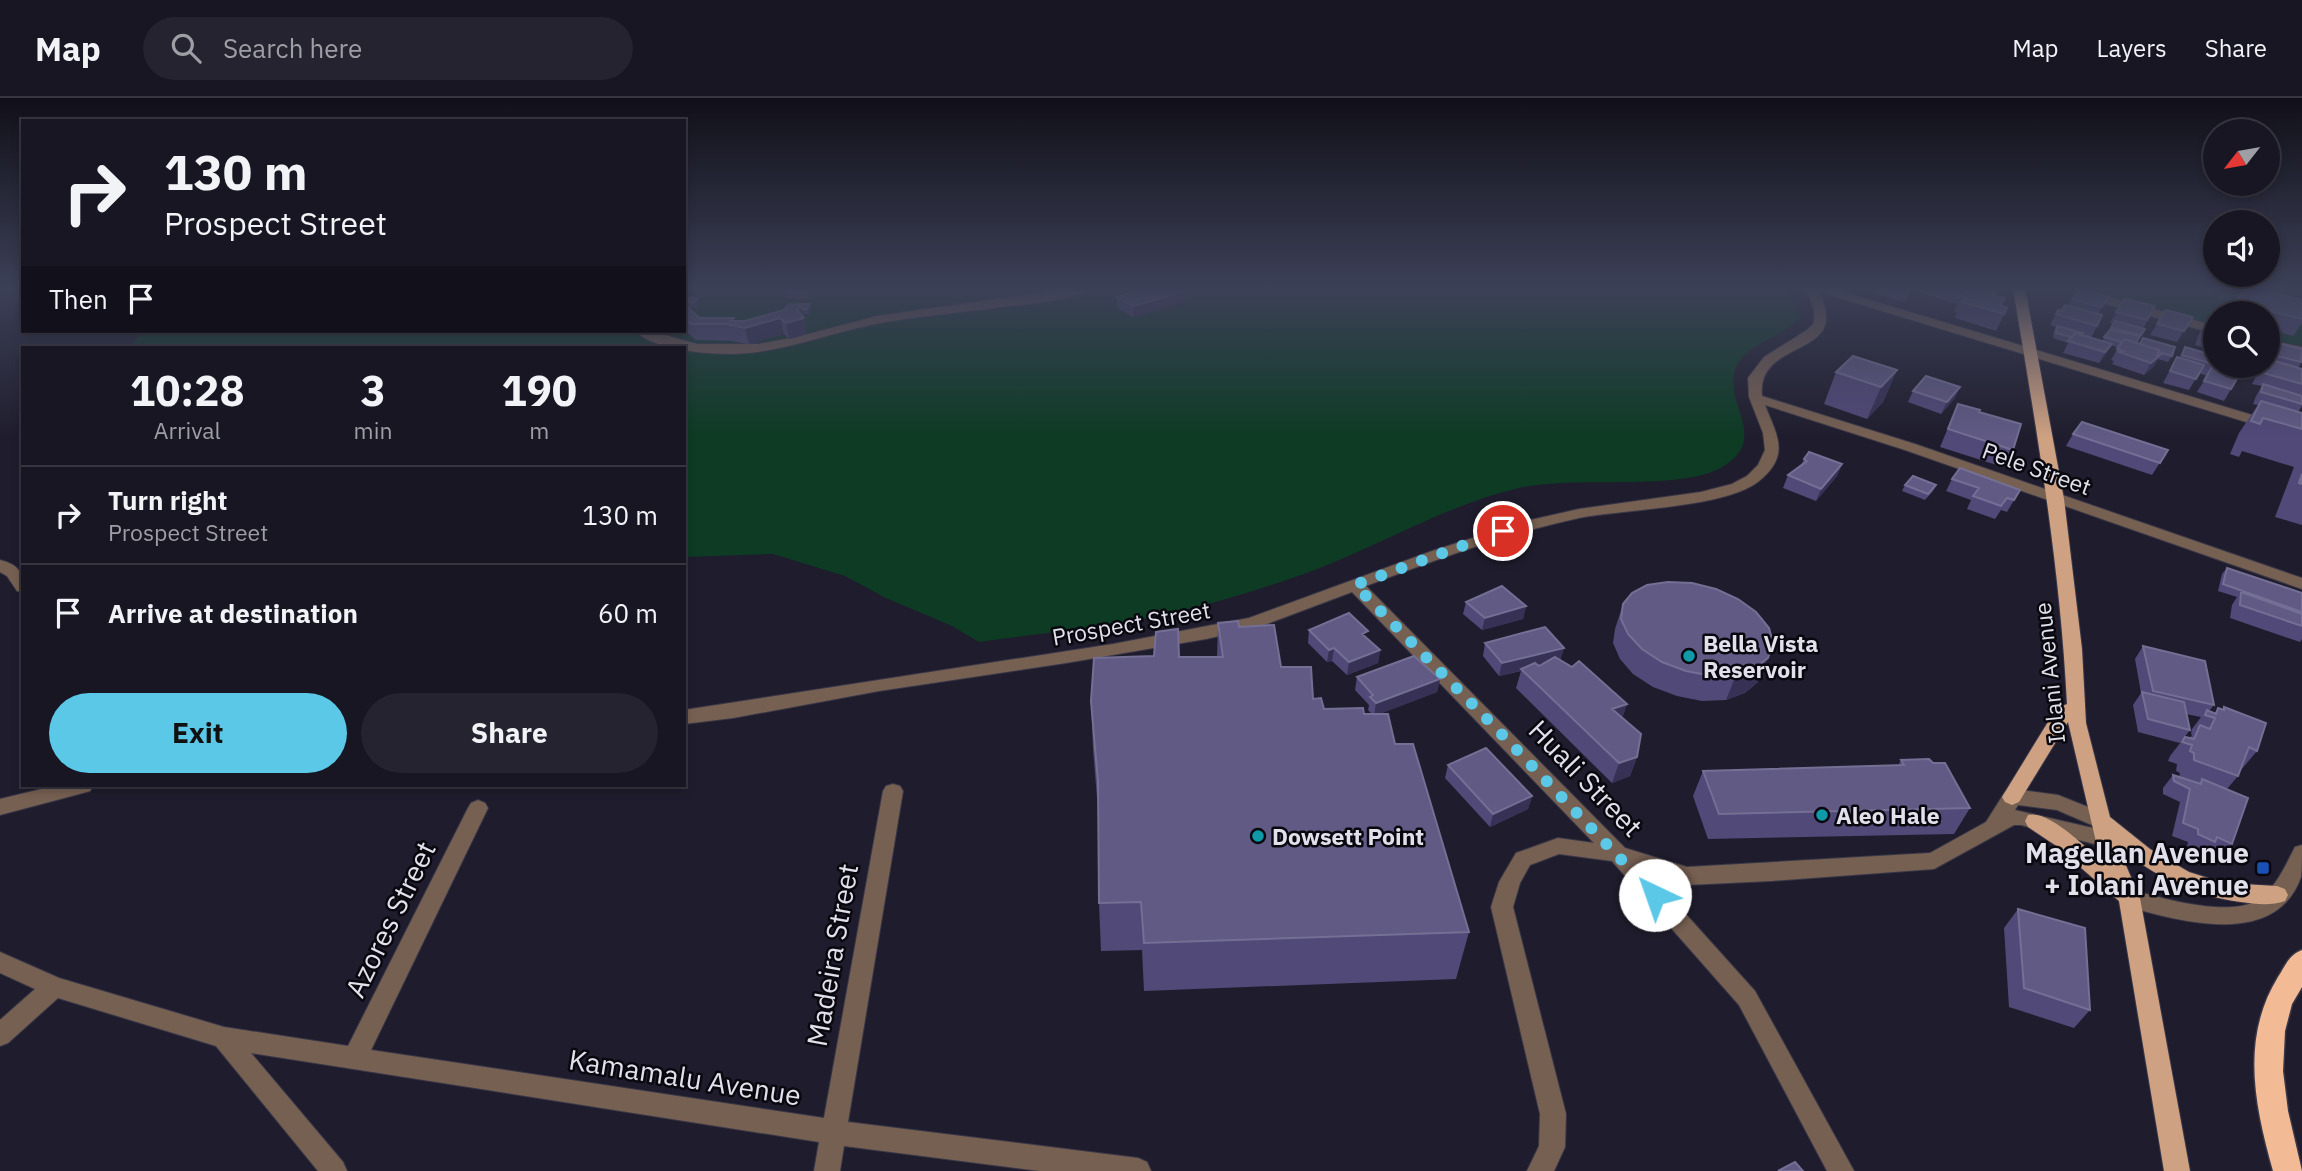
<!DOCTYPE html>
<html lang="en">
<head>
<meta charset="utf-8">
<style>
	:root { --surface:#171622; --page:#24232f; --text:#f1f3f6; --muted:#9e9fa5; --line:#363540; --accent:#5bc8e7 }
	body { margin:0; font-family:"IBM Plex Sans",sans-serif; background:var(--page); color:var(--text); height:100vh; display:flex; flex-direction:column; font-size:26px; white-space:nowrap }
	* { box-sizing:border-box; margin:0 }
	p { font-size:23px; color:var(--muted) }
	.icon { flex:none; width:38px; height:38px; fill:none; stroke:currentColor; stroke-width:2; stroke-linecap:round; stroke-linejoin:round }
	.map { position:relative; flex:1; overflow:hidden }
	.details { position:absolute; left:21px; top:248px; width:665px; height:441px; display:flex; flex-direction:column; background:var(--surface); border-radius:0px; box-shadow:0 4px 10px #0003,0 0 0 2px var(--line) }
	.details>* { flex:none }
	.banner { position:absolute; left:21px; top:21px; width:665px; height:214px; border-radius:0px; box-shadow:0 4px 10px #0003,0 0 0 2px var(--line); background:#171622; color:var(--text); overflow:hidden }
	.needle { width:46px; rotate:239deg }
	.fabs { position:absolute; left:2203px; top:21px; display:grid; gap:14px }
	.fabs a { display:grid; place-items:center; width:77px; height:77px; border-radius:50%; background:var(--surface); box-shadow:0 4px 10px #0003,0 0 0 2px var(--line); font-size:35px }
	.pin { position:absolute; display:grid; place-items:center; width:60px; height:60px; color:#fff; margin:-30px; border:4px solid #fff; border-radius:50%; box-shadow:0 2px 7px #0007 }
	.me { position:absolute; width:77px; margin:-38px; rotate:318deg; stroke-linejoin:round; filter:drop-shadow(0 0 5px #0008) }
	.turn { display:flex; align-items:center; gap:24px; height:147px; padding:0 28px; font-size:32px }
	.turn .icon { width:91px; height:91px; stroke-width:2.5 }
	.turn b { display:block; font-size:49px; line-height:60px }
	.then { display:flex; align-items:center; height:66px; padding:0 28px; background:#0003; gap:14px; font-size:26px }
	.eta { display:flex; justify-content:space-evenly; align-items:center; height:119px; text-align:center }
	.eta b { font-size:42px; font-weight:800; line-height:49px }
	.action { display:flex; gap:14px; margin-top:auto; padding:14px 28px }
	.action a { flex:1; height:80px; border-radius:42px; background:var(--accent); color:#111; font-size:28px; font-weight:800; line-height:80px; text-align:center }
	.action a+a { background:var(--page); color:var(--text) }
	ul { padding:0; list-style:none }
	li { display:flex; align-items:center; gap:21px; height:98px; padding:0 28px; border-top:2px solid var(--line) }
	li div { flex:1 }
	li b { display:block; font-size:26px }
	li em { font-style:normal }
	header { display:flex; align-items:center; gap:42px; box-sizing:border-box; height:98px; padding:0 35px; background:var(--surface); border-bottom:2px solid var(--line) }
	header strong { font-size:33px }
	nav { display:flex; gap:38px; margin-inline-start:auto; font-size:24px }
	.search { width:490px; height:63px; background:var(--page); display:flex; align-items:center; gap:18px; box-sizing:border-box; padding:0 24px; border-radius:38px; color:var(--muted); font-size:26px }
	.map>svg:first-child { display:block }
</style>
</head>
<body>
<header>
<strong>Map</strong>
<div class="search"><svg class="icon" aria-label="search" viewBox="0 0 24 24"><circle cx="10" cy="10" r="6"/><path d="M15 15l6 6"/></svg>Search here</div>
<nav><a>Map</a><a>Layers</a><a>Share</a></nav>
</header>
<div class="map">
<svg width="2302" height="1073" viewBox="0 0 2302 1073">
	<rect width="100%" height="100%" fill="#1f1d2d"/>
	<path fill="#0d3b24" d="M684,190H1786L1796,202L1799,220C1783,241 1739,246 1734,277C1728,310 1767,341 1724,368C1682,395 1572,376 1515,391C1441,409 1376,450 1304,476C1261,491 1217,505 1172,515C1109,529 1043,535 979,544L952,528L886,500L845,478L773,456L684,459V250H129L141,233H684Z
		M2093,190H2302V248L2268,240V215H2216L2215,228L2096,196Z"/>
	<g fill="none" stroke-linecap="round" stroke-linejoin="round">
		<defs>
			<path id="minor" d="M1072,190H1090C1073,204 1025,206 1002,209C959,215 914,218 870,227C825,237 782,254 735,256C707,256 656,253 635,233H651L697,246H758L797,239L877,218Z
				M1806,190H1830L2302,332V341L1820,194C1823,203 1827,212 1826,222C1823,256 1757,249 1762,298L1915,346L2302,480V491L1905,352L1765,307C1777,338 1791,357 1759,383C1726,410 1624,411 1579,420C1506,436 1435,462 1366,488L1625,750L1687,769L1930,755L1986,724L2005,694L2012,691L2058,697L2108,717L2111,723L2108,729L2101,731L2057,712L2018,707L2015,712L2106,733L2113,735L2116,741L2113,747L2106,749L2021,727H2014L1934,771L1771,783L1687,787L1647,773L1755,893L1854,1073H1827L1739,907L1612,763L1559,756L1530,767L1520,785L1513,809L1566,1016L1565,1049L1554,1073H1527L1539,1048L1540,1016L1491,809L1499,784L1516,755L1558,740L1594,745L1352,494L1259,529L1206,541L1066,565L879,593L733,620L684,626V612L1113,546L1249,520L1432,453L1526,423L1579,411L1701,394L1732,386L1747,378L1758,367L1765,352L1763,335L1749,299L1748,280L1764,259L1807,232L1814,225V212Z
				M2106,198L2216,228V236L2102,205V199Z
				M2268,242L2302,249V257L2268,250Z
				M0,462C20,467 23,475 23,494L17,493L7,478L0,474Z
				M893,686L900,688L903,693L848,1024L1138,1060L1147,1064L1151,1073H1040L844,1048L840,1073H814L819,1044L251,955L343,1064L347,1073H318L216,948L58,900L8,945L0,948V922L35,891L0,875V854L59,880L224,929L348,948L468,710L471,705L478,702L485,705L488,710L371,952L824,1020L883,693L886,688Z
				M54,688H93L90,693L83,695L0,717V701Z
				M2302,747C2302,756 2302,770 2301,779C2276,850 2182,824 2129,809L2121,806L2118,800L2121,794L2129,791C2159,800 2230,820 2258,802C2276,790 2285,768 2295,749Z"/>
			<path id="major" d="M2013,190H2025L2064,401L2082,551L2086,625L2110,719L2150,751L2189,774L2224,785L2277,788L2285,791L2288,797L2285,803C2271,808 2255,806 2241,804C2193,798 2155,778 2118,749L2140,800L2190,1073H2164L2119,803L2055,747L2028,729L2025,723L2028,717C2049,711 2088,752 2104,765L2097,748L2068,624L2019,704L2012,707L2005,704L2002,699L2056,611L2067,606C2060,466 2036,328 2013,190Z"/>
			<path id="highway" d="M2302,852V889L2292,906L2285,933L2283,973L2288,1013L2302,1073H2273C2255,1008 2240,941 2278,879C2285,868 2289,857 2302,852Z"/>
		</defs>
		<use href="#minor" stroke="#3a3848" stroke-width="2"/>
		<use href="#major" stroke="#3a3848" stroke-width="2"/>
		<use href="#highway" stroke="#3a3848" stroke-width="3"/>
		<use href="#minor" fill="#766052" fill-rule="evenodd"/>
		<use href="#major" fill="#cea182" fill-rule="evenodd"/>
		<use href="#highway" fill="#f2bb96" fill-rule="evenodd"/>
	</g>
	<path fill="#514978" d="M704,190H732L728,195L705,194Z
		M788,190H813L814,193L808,201L786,200L785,194Z
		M1876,190H1997L1994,197L2005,200L2001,208L2007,210L1996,233L1955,220L1957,215L1954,214L1957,206L1911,192L1905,204L1874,195Z
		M2244,190L2302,202V225L2293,238L2268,231V215H2229Z
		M684,199L699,205L696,210L690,209V211L699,220L745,223L784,212L789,206L811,212L809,216H803L807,236L789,241L784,236L749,246L731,243L696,242L684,232Z
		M1117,199L1186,204L1133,219L1117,210Z
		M2109,199L2098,216L2097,228L2091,240L2102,243L2114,226L2110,225L2116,214L2155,208L2143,231H2145L2136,245L2172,258L2168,264L2158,261L2153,269L2144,277L2112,266L2114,263L2111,262L2118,250L2111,247L2105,257L2099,265L2063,255L2068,245L2053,240L2054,233L2056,229L2050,227L2058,212L2061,213L2068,208L2072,201Z
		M2157,226L2186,230L2177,244L2150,237Z
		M2204,227L2216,230V253L2195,247L2198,238Z
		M2273,244L2302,263L2298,270L2302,271V308L2298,314L2302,315V427L2275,419L2294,369L2242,353L2239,359L2230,356L2239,335L2258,307L2253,306L2256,298L2262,288L2252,286L2261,268H2268V252Z
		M2185,249L2216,258V268H2236L2232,275L2231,291L2224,303L2197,294L2207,278L2199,275L2189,292L2163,285L2177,259L2179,260Z
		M1897,272L1883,304L1867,321L1824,306L1836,274Z
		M1960,289L1954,301L1941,316L1908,304L1913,293Z
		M1958,306L1979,314L2013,352L2003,369L1940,349Z
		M2073,336L2168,352L2152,377L2066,348Z
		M1804,361L1842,366L1837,378L1816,403L1783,390L1788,377L1801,367Z
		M1952,381L2020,392L2007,414L2001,412L1995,421L1967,411L1971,402L1946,393Z
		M1905,387H1936L1933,393L1925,402L1902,393Z
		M2227,470L2302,495V541L2300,544L2230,520L2232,507L2237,499L2218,493L2222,476Z
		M1466,504L1526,508L1523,521L1482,532L1463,516Z
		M1623,506L1758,584L1745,595L1726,602L1702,603L1677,598L1653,589L1633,576L1620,561L1613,545L1615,531Z
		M1218,525L1239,529L1324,611L1364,616H1372L1368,612L1369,607L1355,592L1357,579L1440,581L1437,594L1379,616L1395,646L1469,834L1456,881L1144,893L1142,852L1101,853L1099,805L1098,712L1093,651L1091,603L1179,559H1217Z
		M1309,532L1367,540L1380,552L1378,565L1347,577L1332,563L1327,564L1308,545Z
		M1485,545L1564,550L1560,562L1627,606L1622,620L1637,659L1630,678L1612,685L1516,590L1521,573L1499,578L1483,558Z
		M2143,548L2214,607L2209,613L2215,615L2218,610L2222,611L2224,609L2257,653L2241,672H2240L2238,678L2227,691L2232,746L2221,759L2207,753L2204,757L2187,749L2188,744L2172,738L2180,704L2163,696V690L2173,677L2179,679L2180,675L2176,673L2177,666L2168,663L2170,658L2185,639L2190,640L2192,637L2191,636L2192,631L2201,619L2186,616L2190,632L2180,645L2138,634L2133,607L2141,595L2135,561Z
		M1901,662L1970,710L1954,736L1708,741L1693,698L1703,673L1898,668Z
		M1448,667L1532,698L1528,711L1490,729L1445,680Z
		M2018,811L2090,912L2074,930L2009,909L2004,830Z"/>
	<path fill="#363155" d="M811,190H813L814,193L808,201L807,196Z
		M1186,193V204L1133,219V208Z
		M687,199L691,215L684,208V202Z
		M698,200L699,205L696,210L695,204Z
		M810,206L811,212L809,216L807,211Z
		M801,207L807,236L789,241L786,225Z
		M780,220L784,236L749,246L745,230Z
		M2112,246L2105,257L2099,265L2105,254Z
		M2160,257L2153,269L2144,277L2151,265Z
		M1897,272L1883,304L1867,321L1881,289Z
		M1960,289L1954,301L1941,316L1947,304Z
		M1842,366L1837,378L1816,403L1821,391Z
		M1526,508L1523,521L1482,532L1485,520Z
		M1334,550L1332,563L1327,564L1329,552Z
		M1564,550L1560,563L1499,578L1502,565Z
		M1380,552L1378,565L1347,577L1349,564Z
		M1768,560L1758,584L1745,595L1726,602L1736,577Z
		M1440,581L1437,594L1374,618L1376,605Z
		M1627,606L1620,625L1612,611Z
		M1637,659L1630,678L1612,685L1619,665Z
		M1532,698L1528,711L1490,729L1493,716Z"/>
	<path fill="#605a84" stroke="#746f94" stroke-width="2" d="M788,190H811L807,196L785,194Z
		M1146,190H1180L1186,193L1133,208L1117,199Z
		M1966,190H1997L1993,197L2005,200L2000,207L2007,210L2004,216L1962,204L1967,199L1961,198Z
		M2244,190H2253L2302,202V221L2236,204Z
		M2080,191L2109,199L2101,209L2072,201Z
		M687,199L698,200L695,204H689Z
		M2125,201L2155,208L2147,222L2116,214Z
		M684,205L699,220H734L731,223H745L784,212L789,206L801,207L797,212L804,220L786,225L780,220L745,230L727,226H691L684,219Z
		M797,206H810L807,211H802L801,207Z
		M2065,207L2102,217L2097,228L2056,216L2058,212L2061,213Z
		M2166,212L2193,219L2184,233L2157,226Z
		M2115,223L2145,231L2141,237L2111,230Z
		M2204,227L2216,230V240L2202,236Z
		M2057,228L2083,235L2081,237L2075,235L2072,239L2056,235Z
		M2110,232L2140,238L2136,245L2124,241L2122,244L2104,239Z
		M2075,235L2112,246L2105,254L2068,243Z
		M2143,240L2175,249L2172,258L2158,254L2159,252L2140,246Z
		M2124,241L2159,252L2157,257H2160L2151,265L2119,254L2123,253L2117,251Z
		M2273,244L2302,251L2301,264L2269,256Z
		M2185,249L2216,258V267L2182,257Z
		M1853,258L1897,272L1881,289L1836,274Z
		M2177,259L2204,267L2196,281L2170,273Z
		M2268,261L2302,271V286L2260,274L2263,268H2268Z
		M2220,268H2236L2234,272Z
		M2212,269L2239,277L2231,291L2204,283Z
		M1926,278L1960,289L1947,304L1913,293Z
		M2263,286L2302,298V306L2261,294Z
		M2261,303L2302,315V331L2263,320L2260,326L2251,323Z
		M1958,306L1980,312L1979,314L2021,326L2013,352L1948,331Z
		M2082,324L2168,352L2160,365L2073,336Z
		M1809,354L1842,366L1821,391L1788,377L1807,363L1804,361Z
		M1960,370L2020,392L2014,402L2007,400L2001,408L1973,398L1979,390L1952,381Z
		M2302,376V386L2299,385Z
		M1913,378L1936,387L1928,396L1905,387Z
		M2227,470L2302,495V514L2223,486Z
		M1668,484L1692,485L1716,491L1738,501L1756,514L1769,530L1773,545L1768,560L1755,570L1736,577L1712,578L1686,573L1662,564L1642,551L1628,536L1621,521L1623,506L1632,495L1647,487Z
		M1502,488L1526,508L1485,520L1466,504Z
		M2241,494L2302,516V528L2240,507Z
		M1349,515L1368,533L1362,536L1380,552L1349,564L1334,550L1329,552L1309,532Z
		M1238,523L1239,529L1274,527L1281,569H1311L1313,601L1321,600L1324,611L1363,610L1364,616H1388L1395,646H1413L1469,834L1144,845L1141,804L1099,805L1098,684L1091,603L1094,560L1154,558L1156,534L1178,531L1179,559H1223L1218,525Z
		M1545,529L1564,550L1502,565L1485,545Z
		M2143,548L2205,563L2214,607L2153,593Z
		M1414,558L1440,581L1376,605L1370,599L1373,597L1357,579Z
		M1555,559L1572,569L1579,563L1627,606L1612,611L1641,636L1637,659L1619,665L1521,571L1535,565L1539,568Z
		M2142,594L2184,604L2190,632L2148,621Z
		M2224,609L2266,625L2257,653L2249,649L2238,678L2194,662V655L2190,653L2192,647L2182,644L2185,639L2194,641L2200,627L2210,631L2215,620L2205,617L2207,612L2216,616L2218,610L2224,612Z
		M1486,650L1532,698L1493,716L1448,667Z
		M1929,661L1933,665H1945L1970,710L1719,716L1703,673L1904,667L1901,662Z
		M2173,677L2201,686L2202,681L2248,700L2232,746L2217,739L2215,744L2198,736V731L2183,725L2190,691L2174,683Z
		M2018,811L2085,830L2090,912L2024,890Z
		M1795,1064L1803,1073H1778Z"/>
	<linearGradient id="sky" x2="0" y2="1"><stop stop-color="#111019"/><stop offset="0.56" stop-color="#3c4057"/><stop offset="1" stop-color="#3c4057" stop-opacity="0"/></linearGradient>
	<rect width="2302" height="340" fill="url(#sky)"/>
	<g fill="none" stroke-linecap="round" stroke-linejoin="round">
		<path stroke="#5bc8e7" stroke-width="12" stroke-dasharray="0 21.6" d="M1503,433L1355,487L1494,628L1655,797"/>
	</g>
	<g fill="#0f9aa8" stroke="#09080f" stroke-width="2.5">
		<circle cx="1689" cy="558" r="7"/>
		<circle cx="1822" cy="717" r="7"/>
		<circle cx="1258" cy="738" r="7"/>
	</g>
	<rect fill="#1a4fb4" stroke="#09080f" stroke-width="2.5" x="2256" y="763" width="14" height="14" rx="3.5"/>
	<g text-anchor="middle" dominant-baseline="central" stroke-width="5" stroke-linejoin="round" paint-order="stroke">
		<g font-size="23" fill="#e1e0eb" stroke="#09080f">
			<text transform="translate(2037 370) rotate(20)">Pele Street</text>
			<text transform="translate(1131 525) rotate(-10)">Prospect Street</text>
			<text transform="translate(2049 575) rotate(-96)">Iolani Avenue</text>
		</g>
		<g font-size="23" font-weight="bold" fill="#e1e0eb" stroke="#09080f" text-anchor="start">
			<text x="1703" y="545">Bella Vista<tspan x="1703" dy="26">Reservoir</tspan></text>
			<text x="1836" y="717">Aleo Hale</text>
			<text x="1272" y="738">Dowsett Point</text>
		</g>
		<g font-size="28" fill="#e1e0eb" stroke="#09080f">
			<text transform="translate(1586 680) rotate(46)">Huali Street</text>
			<text transform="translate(390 821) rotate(-64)">Azores Street</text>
			<text transform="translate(832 857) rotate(-80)">Madeira Street</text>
			<text transform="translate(685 979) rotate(9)">Kamamalu Avenue</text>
		</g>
		<g font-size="28" font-weight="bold" fill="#e1e0eb" stroke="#09080f" text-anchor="end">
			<text x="2249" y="754">Magellan Avenue<tspan x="2249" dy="32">+ Iolani Avenue</tspan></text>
		</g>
	</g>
</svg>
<div class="fabs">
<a><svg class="needle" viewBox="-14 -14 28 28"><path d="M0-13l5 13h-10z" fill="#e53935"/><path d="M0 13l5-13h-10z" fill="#9e9fa5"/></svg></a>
<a><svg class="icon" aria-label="sound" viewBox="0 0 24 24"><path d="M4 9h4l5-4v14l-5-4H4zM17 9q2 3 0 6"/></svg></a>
<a><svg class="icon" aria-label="search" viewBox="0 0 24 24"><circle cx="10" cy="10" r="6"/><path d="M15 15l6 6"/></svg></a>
</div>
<div class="pin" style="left:1503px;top:433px;background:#d93025"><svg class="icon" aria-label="arrive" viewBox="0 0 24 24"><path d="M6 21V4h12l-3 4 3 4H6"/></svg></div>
<svg class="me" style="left:1655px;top:797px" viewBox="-20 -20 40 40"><circle r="19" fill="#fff"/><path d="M0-13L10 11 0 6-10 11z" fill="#5bc8e7"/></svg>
<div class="banner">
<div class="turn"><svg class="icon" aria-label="right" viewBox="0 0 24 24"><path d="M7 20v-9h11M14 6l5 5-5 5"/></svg><div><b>130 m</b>Prospect Street</div></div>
<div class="then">Then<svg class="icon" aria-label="arrive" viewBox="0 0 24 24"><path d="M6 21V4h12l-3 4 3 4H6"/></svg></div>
</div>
<section class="details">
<div class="eta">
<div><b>10:28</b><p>Arrival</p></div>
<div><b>3</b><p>min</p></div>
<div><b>190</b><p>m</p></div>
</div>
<ul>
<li><svg class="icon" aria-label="right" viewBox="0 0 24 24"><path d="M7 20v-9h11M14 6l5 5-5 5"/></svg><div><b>Turn right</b><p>Prospect Street</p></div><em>130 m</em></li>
<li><svg class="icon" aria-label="arrive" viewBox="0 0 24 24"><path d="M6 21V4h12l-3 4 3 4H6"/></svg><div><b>Arrive at destination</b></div><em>60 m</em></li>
</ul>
<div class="action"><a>Exit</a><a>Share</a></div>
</section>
</div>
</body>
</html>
